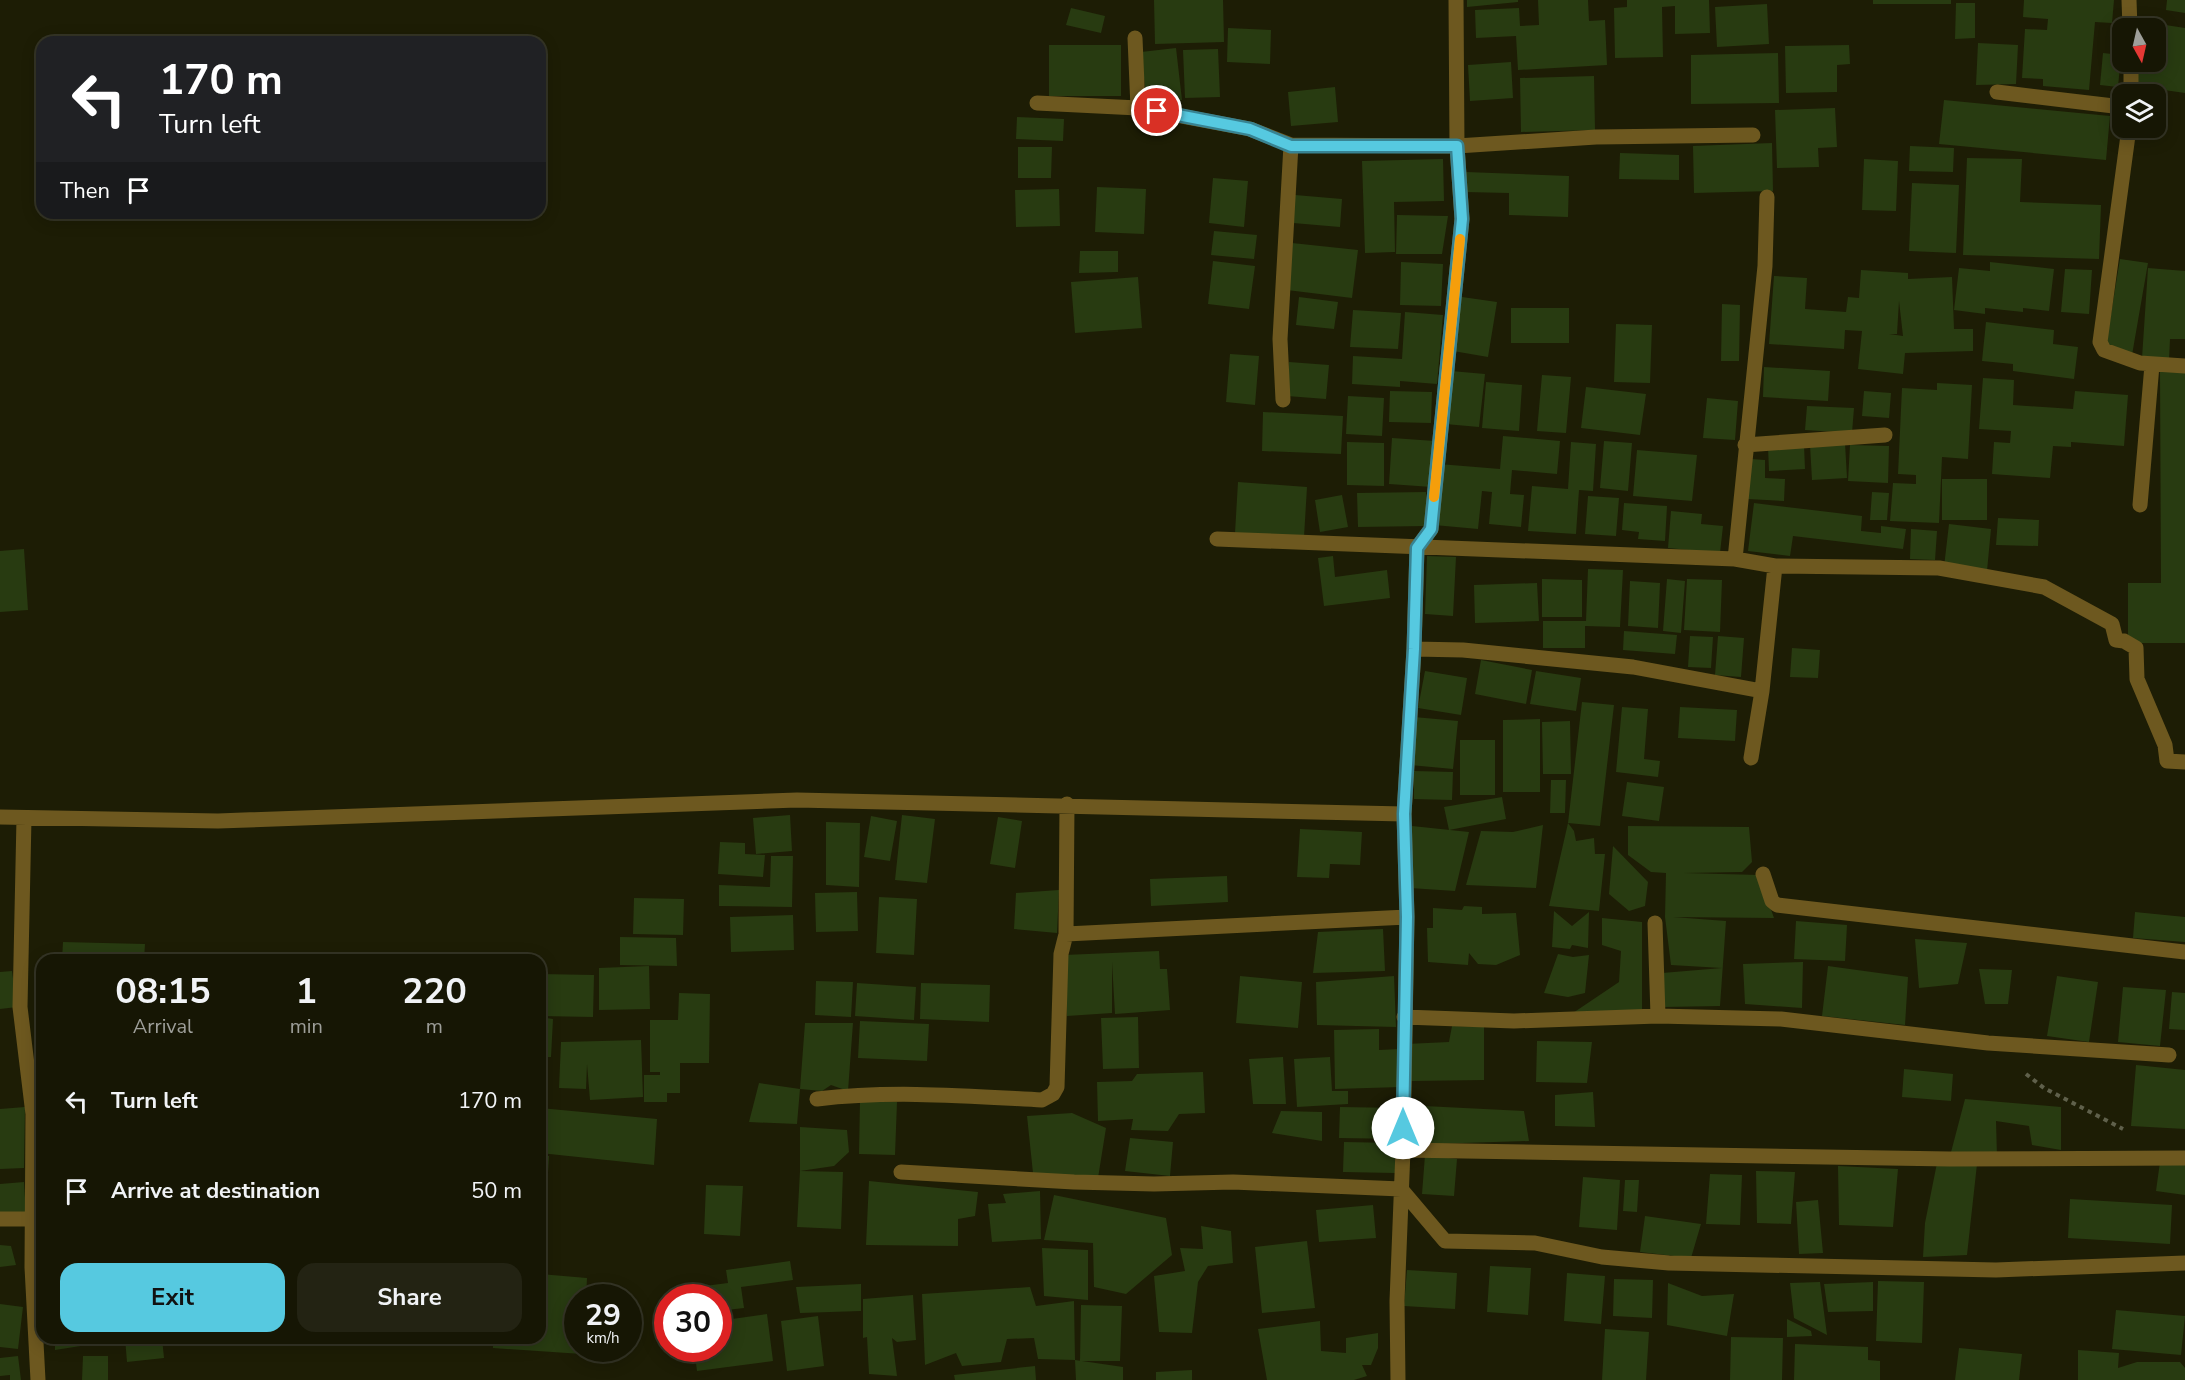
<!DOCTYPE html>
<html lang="en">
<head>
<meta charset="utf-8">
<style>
	:root { --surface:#161604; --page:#232313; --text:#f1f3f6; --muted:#9e9f9a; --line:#353526; --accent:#56c9e0 }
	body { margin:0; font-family:"Nunito Sans",sans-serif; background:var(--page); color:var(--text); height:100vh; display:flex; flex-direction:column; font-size:22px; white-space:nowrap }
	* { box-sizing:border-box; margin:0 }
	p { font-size:20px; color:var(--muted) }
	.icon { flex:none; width:33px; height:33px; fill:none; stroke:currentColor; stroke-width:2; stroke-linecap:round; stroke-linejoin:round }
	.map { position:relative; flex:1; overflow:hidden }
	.panel { position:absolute; left:36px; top:954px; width:510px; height:390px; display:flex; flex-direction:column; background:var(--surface); border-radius:18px; box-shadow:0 3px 15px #0003,0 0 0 2px var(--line) }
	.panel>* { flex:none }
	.banner { position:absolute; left:36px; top:36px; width:510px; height:183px; border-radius:18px; box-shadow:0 3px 15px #0003,0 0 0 2px var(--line); background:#202124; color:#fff; overflow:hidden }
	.needle { width:39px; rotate:172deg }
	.controls { position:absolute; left:2112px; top:18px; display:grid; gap:12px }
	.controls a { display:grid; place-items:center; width:54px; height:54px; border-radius:12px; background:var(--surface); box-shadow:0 3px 15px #0003,0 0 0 2px var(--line); font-size:30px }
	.speed { position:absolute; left:564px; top:1284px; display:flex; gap:12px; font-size:30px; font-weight:700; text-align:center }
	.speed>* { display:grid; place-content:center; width:78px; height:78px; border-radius:50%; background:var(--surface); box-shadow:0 3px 15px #0003,0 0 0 2px var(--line); line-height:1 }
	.speed small { font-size:15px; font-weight:400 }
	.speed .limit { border:9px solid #d22; background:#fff; color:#111 }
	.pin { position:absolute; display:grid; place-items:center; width:51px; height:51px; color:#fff; margin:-26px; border:3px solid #fff; border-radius:50%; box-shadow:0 2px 6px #0007 }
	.me { position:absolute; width:66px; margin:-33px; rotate:0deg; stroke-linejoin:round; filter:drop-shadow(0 0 4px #0008) }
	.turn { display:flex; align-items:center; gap:21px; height:126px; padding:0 24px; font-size:27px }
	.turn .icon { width:78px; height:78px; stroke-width:2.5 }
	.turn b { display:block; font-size:42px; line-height:51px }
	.then { display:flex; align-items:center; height:57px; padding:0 24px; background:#0003; gap:12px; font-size:22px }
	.eta { display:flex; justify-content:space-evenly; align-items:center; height:102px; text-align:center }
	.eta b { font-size:36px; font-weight:700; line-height:42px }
	.primary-button { display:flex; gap:12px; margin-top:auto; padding:12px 24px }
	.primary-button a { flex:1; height:69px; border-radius:18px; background:var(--accent); color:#111; font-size:24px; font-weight:700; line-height:69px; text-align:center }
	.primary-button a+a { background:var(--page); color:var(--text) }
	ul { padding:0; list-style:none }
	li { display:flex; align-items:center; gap:18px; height:90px; padding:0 24px }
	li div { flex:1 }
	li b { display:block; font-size:22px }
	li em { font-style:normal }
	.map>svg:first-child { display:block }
</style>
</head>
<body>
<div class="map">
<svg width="2185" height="1380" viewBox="0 0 2185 1380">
	<rect width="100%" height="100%" fill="#1d1d05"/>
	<path fill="#283b11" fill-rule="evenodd" d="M1154,0H1223L1224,42L1155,44Z
		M1467,0H1518V2L1467,7Z
		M1538,0H1588L1589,21L1605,20L1607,65L1518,70L1516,36L1476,38L1475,10L1519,8L1520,26L1539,25Z
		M1627,0H1709L1710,33L1675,34V6L1662,7L1663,57L1615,58L1614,8L1627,7Z
		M1873,0H1951V4H1873Z
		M2024,0H2114L2112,23L2095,22L2089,90L2043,86V79L2022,78L2025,29L2047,30L2048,19L2023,17Z
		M2167,0H2185V13L2166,10Z
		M1956,3H1975V38L1955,39Z
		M1767,4L1769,44L1717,47L1715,7Z
		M1071,8L1105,16L1101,33L1066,25Z
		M2146,22L2185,28V93L2136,86L2140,62H2156V28H2145Z
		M1228,28L1271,30L1270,64L1227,62Z
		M1978,43L2018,45L2016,84L1976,85Z
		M1049,45H1121V96H1049Z
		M1849,45L1850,64L1837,65V92L1786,93L1785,46Z
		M1176,48L1182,100L1147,104L1141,52Z
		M1218,49L1220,97L1185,98L1183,50Z
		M1778,53L1779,103L1691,104V55Z
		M2103,53L2121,55L2118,87L2100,85Z
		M1511,62L1513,98L1470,101L1468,65Z
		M1594,76L1595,130L1521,132L1520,78Z
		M1335,87L1338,122L1291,126L1288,92Z
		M1944,100L2110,116L2106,160L1939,144Z
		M1835,108L1837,147L1818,148L1819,167L1777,168L1775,110Z
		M1017,117L1064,119L1063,141L1016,139Z
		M1772,143L1773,191L1694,193L1693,146Z
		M1910,146L1954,148L1953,172L1909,171Z
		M1018,147H1052L1051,178H1018Z
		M1620,153L1679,155V180L1619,179Z
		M1967,158L2022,159L2020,202L2101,205L2099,259L1963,255Z
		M1443,159L1444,201L1394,202L1395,252L1365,253L1362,161Z
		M1864,159L1898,161L1896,211L1862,210Z
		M1466,172L1569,176L1568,217L1509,215V193L1465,192Z
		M1213,178L1248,181L1244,227L1209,223Z
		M1912,183L1959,185L1956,253L1909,251Z
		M1097,187L1146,189L1144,234L1095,232Z
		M1059,189L1060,226L1016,227L1015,190Z
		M1295,195L1342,199L1340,227L1293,223Z
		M1397,215L1448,216L1442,254H1396Z
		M1214,231L1257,235L1254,259L1211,255Z
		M1292,243L1358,250L1352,298L1287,290Z
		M1080,251H1118V272L1079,273Z
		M2120,259L2148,263L2132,355L2105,351Z
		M1213,261L1255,266L1249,309L1208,304Z
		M1401,262L1443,264L1441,306L1400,305Z
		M1990,262L2054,269L2049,311L2023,308V312L1985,308V314L1954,310L1959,268L1990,271Z
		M2148,268L2185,271V339H2170L2169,360L2142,358Z
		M2065,269L2092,270L2089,314L2061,312Z
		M1861,270L1908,273V279L1952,277L1954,329H1973V351L1905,353L1903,374L1858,369L1862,331L1845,330L1844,349L1769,344L1774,276L1807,278L1805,309L1846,312L1848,297L1859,298ZM1899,301L1903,336L1889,334H1897Z
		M1138,277L1142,328L1075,333L1071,282Z
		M1299,297L1338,302L1334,329L1296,325Z
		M1462,297L1497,302L1488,357L1453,351Z
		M1722,304L1740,305L1739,361H1721Z
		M1511,308H1569V343H1511Z
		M1353,310L1401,313L1398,349L1350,347Z
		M1405,312L1443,315L1437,384L1400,381V387L1352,384L1353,356L1402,359Z
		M1986,322L2054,330L2053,344L2078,347L2074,379L2013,371V364L1982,361Z
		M1616,324L1652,325L1650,383L1614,382Z
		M1230,354L1259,356L1255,405L1226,402Z
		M1289,362L1329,365L1326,399L1287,396Z
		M1764,367L1830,371L1828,401L1763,397Z
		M2160,370H2185V643H2128V583H2161Z
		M1451,371L1485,374L1479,427L1445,424Z
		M1542,375L1571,377L1566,433L1537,431Z
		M1983,378L2014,380L2013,405L2073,409L2075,391L2128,395L2124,446L2071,442V447L2053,446L2050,478L1992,474L1994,442L2010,443L2011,431L1979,429Z
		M1486,382L1522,385L1519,431L1482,428Z
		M1937,383L1972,385L1968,459L1942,457L1939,523L1890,521L1893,483L1916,484V475L1898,474L1902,388L1937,390Z
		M1586,387L1646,394L1640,435L1581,428Z
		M1390,391L1432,392L1431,423L1389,422Z
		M1864,391L1891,393L1889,418L1862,416Z
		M1348,396L1384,398L1382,436L1346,434Z
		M1707,398L1738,401L1735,440L1703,438Z
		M1807,406L1854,408L1852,433L1805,430Z
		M1263,412L1343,416L1341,454L1262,451Z
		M1503,436L1560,441L1557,474L1512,470L1510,494L1524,495L1521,527L1489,524L1492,492L1482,491L1478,529L1434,525L1439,464L1500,469Z
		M1392,438L1435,441L1432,487L1389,484Z
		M1604,441L1632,443L1628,491L1600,488Z
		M1347,442L1384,443V486L1347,485Z
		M1571,442L1596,444L1593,491L1579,490L1576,534L1528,531L1532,486L1568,489Z
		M1845,443L1847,478L1812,480L1810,445Z
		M1804,445L1805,469L1769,471L1768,447Z
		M1850,445L1889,446L1888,483L1848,481Z
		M1637,450L1697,455L1692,501L1633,496Z
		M1751,459L1765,460V478L1785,479L1784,501L1748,499Z
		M1942,479H1987V520H1942Z
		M1238,482L1307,487L1304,537L1235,533Z
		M1426,492V526L1358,527L1357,493Z
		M1872,492L1889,493L1887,520H1870Z
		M1342,495L1348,527L1320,532L1315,500Z
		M1588,496L1619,498L1616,536L1585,534Z
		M1624,503L1667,506L1665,541L1638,539L1639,532L1622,530Z
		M1754,503L1862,516L1861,531L1881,533V526L1906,529L1903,549L1793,536L1790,556L1748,551Z
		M1671,511L1702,514L1701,524L1723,526L1720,553L1668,548Z
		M1998,518L2039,520L2038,546L1996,545Z
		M1949,524L1991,529L1987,571L1944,567Z
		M1911,529L1937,531L1935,560L1910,559Z
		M24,549L28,610L0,612V551Z
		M1333,556L1335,577L1387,570L1390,598L1324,606L1318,558Z
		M1427,556L1456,557L1453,616L1425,614Z
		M1588,569L1623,570L1620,627L1585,626V648H1543V621H1586Z
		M1542,579L1582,580V617H1542Z
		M1667,579L1685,581L1681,633L1663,631Z
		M1687,579L1722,580L1720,632L1684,630Z
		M1630,581L1660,583L1658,628L1628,626Z
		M1537,583L1539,621L1475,623L1474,585Z
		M1624,631L1677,635L1675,654L1623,650Z
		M1690,636L1713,637L1711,668L1688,667Z
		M1718,636L1744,638L1741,677L1715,675Z
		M1792,648L1820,650L1818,678L1790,677Z
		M1481,660L1532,670L1526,704L1475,694Z
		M1425,671L1467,678L1461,715L1418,708Z
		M1536,671L1581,678L1576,711L1530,704Z
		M1582,702L1614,705L1600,826L1568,823L1574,831L1576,841L1594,838L1595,854H1605L1599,911L1549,906L1568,823Z
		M1622,707L1648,709L1644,759L1660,761L1658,777L1616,772Z
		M1680,707L1737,710L1735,741L1678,738Z
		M1414,717L1458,721L1453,769L1410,765Z
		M1540,719V792H1503V720Z
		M1570,721L1571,774H1543L1542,722Z
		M1460,740H1495V795H1460Z
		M1414,771L1453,772L1452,800L1414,799Z
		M1551,780H1566L1565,813H1550Z
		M1627,782L1664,787L1659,821L1622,816Z
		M1502,797L1506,819L1449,830L1444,807Z
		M790,815L792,851L756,854L753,818Z
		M902,815L935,819L927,883L895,880Z
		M871,816L897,821L890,861L864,857Z
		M998,817L1022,821L1015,868L990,864Z
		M826,822L860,823L859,887L826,885Z
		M1543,825L1536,888L1466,885L1481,831L1513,832Z
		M1412,826L1469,832L1455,891L1410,888Z
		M1628,826L1749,827L1752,862L1742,872L1684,873L1759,875L1774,918L1673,917L1726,921L1720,1006L1663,1007L1662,973L1722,968L1671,965L1665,917L1666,873L1651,872L1628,855Z
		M1300,829L1362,832L1360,865L1330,864L1329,878L1297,877Z
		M720,842L745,843V854L765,855L763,877L718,874Z
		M1613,846L1648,882L1645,906L1629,911L1609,894Z
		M771,856H793L792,907L719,906V885L770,887Z
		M1227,876L1228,902L1151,906L1150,879Z
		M1059,890L1057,933L1014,929L1016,893Z
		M857,892L858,931L816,932L815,893Z
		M879,897L917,899L914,955L876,953Z
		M634,898L684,899L683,935L633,934Z
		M1464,906L1482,907V914L1516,913L1520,955L1496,965L1478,964L1469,953L1468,965L1428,962L1427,928H1433V908L1462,910Z
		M1554,911L1572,926L1589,912L1588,948L1572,945L1570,949L1552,947Z
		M2135,912L2185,917V942L2133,938Z
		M793,915L794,950L731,952L730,917Z
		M1602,918L1642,922V1015H1570L1619,982L1621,951L1602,945Z
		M1796,921L1847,925L1845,961L1794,959Z
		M1383,929L1385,971L1313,973L1318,932Z
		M620,937L676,938L677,966L620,965Z
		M1915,939L1967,943L1958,984L1919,988Z
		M63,942L145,944L144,960H62Z
		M1159,951L1160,969H1167L1170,1010L1115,1014L1112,962V1013L1067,1016L1064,955Z
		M1558,954L1573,957L1589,955L1585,993L1568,997L1544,993Z
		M1803,962L1802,1008L1745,1004L1743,964Z
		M649,966L650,1009L599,1010V968Z
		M1828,966L1908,977L1905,1025L1822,1016Z
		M1979,969L2012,970L2008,1004H1985Z
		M12,971L17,1007L0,1009V972Z
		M540,974L594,975L593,1017L540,1016Z
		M1240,976L1302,982L1298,1028L1236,1023Z
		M1394,976L1396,1027L1317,1025L1316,982Z
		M2057,976L2098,982L2089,1042L2047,1036Z
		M816,981L853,982L851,1017L815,1015Z
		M857,983L916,987L914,1020L855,1016Z
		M921,983L990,985L989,1022L920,1019Z
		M2123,987L2166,990L2160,1046L2118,1042Z
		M2172,992L2185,993V1030L2169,1029Z
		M679,993L710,994L709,1063H680V1093H667V1102H644V1075H660V1072H650V1020H678Z
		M41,1005L42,1088H40L38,1017Z
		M540,1017L553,1019L551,1057H540Z
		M1138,1017L1139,1068L1103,1069L1101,1018Z
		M860,1021L929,1024L927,1061L858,1058Z
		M805,1023H853L848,1091L831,1085L822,1091L800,1089L797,1124L749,1122L759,1083L800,1089Z
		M1452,1026L1484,1027V1080L1411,1081L1406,1044L1449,1042Z
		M1379,1029V1050L1401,1049V1087L1335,1089L1334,1030Z
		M641,1040L643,1097L590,1100L587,1064L586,1089L559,1088L561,1042Z
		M1537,1041L1592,1042L1587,1083L1536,1082Z
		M1283,1057L1286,1104H1253L1249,1059Z
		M1330,1057L1332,1091H1348V1104L1297,1107L1294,1059Z
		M2136,1065L2185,1070V1129L2131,1126Z
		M1904,1069L1953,1074L1951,1101L1902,1097Z
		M1203,1072L1205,1113L1179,1114L1168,1131L1131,1130L1133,1119L1098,1121L1097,1082L1132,1081L1137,1074Z
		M1593,1092L1595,1127L1555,1126V1095Z
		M1965,1099L2061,1107V1150L2032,1145L2029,1126L1996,1121L1997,1157L1950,1156Z
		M860,1101L897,1102L895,1155L859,1154Z
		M1424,1106L1524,1111L1529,1141L1431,1144Z
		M25,1107L24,1168L0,1169V1109Z
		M1340,1107L1400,1108V1139L1339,1138Z
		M540,1108L657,1119L654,1165L540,1153Z
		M1281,1111L1322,1112V1141L1272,1133Z
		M1072,1113L1106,1128L1098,1178L1033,1173L1027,1116Z
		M800,1127L847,1130L849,1152L834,1166L800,1171Z
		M1130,1138L1173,1142L1170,1176L1125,1171Z
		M1344,1142L1396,1143L1395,1173L1343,1172Z
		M540,1155L549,1156L546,1206L540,1205Z
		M1425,1155L1457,1159L1454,1196L1422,1194Z
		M2160,1162L2185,1165V1195L2156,1191Z
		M1937,1163L1977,1164L1967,1255L1923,1257L1925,1223Z
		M1838,1166L1898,1169L1893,1227L1839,1225Z
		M800,1171L843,1172L841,1229L797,1227Z
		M1756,1171L1795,1172L1791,1224L1757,1223Z
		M1710,1174L1742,1175L1740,1225L1706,1224Z
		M1583,1177L1620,1180L1617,1230L1579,1227Z
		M1625,1180H1639L1637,1212L1623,1211Z
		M869,1181L978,1192L975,1216L958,1219V1246L866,1245Z
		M24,1182L26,1213L0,1215V1184Z
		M706,1185L743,1186L740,1236L704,1234Z
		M1040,1191L1041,1239L992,1242L988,1204L1006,1203L1003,1194Z
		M1054,1195L1166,1218L1172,1255L1126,1294L1094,1287L1093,1243L1044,1240Z
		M2070,1199L2172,1205L2170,1244L2068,1238Z
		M1818,1200L1823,1253L1799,1254L1796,1202Z
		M1373,1205L1376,1238L1319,1242L1316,1210Z
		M1645,1216L1701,1224L1691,1258L1640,1252Z
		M1201,1226L1231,1231L1233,1263L1208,1266L1198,1282L1192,1333L1159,1332L1154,1276L1185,1271L1180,1248L1203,1249Z
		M1307,1241L1315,1308L1262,1313L1255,1247Z
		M0,1245L11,1246L16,1265L0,1267Z
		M1042,1248L1088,1250V1300L1044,1296Z
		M790,1261L793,1280L741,1287L744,1308L718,1311V1298H690L689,1288L728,1283L726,1270Z
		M1490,1266L1531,1268L1528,1315L1487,1312Z
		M1407,1270L1457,1273L1455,1309L1404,1306Z
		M1567,1273L1605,1276L1601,1324L1564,1321Z
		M540,1274L587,1278L586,1298H578V1348H582V1354L493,1348V1338H540Z
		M1614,1279L1653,1280L1652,1318L1613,1316Z
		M1878,1281L1924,1282L1922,1343L1876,1341Z
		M1820,1282L1827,1335L1794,1318L1790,1283Z
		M1873,1282V1311L1828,1312L1824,1284Z
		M1668,1283L1702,1296L1734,1294L1727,1336L1667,1325Z
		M861,1284V1311L800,1313L796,1287Z
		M1030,1287L1036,1306L1074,1301L1075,1360L1038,1359L1034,1338L1007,1339L1001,1362L962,1366L956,1353L925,1365L922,1294Z
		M913,1295L916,1340L897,1342L892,1338L897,1376L869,1374L867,1337L863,1338V1299Z
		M0,1304L23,1307L18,1349L0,1347Z
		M1081,1305L1122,1306L1120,1361H1080Z
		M2116,1310L2185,1316L2181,1355L2112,1349Z
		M767,1314L773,1361L697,1371L694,1348H718V1321Z
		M818,1316L824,1366L787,1371L781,1321Z
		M1787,1319L1811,1331L1812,1336L1787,1337Z
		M1320,1321L1321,1351L1346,1353V1338L1378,1333V1348L1371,1365H1362L1367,1376L1354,1380H1267L1258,1329Z
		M1605,1329L1649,1332L1646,1380H1602Z
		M1731,1337L1783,1338L1782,1380H1730Z
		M55,1338H87V1345L55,1350Z
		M125,1338H162L164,1358L127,1362Z
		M1795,1344L1868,1347V1360L1880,1361V1380H1794Z
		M1959,1348L2022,1354L2019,1380H1955Z
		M2078,1350L2119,1353L2118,1368L2137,1362H2180L2185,1368V1380H2078Z
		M18,1356L21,1380H10V1375L0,1376V1358Z
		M83,1356H108V1380H82Z
		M1075,1360L1123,1367V1380H1076Z
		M1035,1366L1036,1380H955L954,1375Z
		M1192,1370V1380H1156V1372Z"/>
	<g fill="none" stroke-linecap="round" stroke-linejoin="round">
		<path stroke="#5f604b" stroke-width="4" stroke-dasharray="4.5 4.5" stroke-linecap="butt" d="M2026,1074L2044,1088L2123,1129"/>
		<path stroke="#6d581f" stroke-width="15" d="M2129,0L2130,28
			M1135,38L1138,108
			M2131,62V94
			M1997,92L2122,107
			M1037,103L1138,108L1250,129L1291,145L1457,146L1596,137L1753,135
			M2129,128L2100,342L2104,350L2140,363L2185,366
			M1283,400L1280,339L1291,145
			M1745,445L1885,435
			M2140,505L2152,365
			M1217,539L1735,559L1775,566L1939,568L2044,587L2112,624L2116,640L2124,641L2136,648L2137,679L2165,745L2167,761L2185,762
			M1735,559L1765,266L1767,197
			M1414,649L1463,650L1633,667L1762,691
			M1751,758L1762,691L1775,566
			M0,817L218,821L797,800L1404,814
			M24,818L20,1007L33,1114L32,1267L38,1380
			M1763,874L1772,901L1777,905L2185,952
			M1655,923L1658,1016
			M1066,934L1407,917
			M1404,1017L1514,1021L1658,1016L1781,1019L1988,1043L2169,1055
			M817,1099C892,1090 967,1096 1042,1100L1053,1094L1057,1087L1061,954L1066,934L1067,804
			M1403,1150L1950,1159L2185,1158
			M901,1172L1074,1182L1154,1184L1233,1182L1401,1189L1445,1241L1535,1243L1602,1257L1669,1263L1996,1270L2185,1263
			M0,1219H32
			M1398,1380L1397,1301L1403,1150L1407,917L1404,814L1414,649L1417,548L1431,529L1462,219L1457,146L1456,0"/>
	</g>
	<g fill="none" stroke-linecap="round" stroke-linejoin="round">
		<defs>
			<path id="route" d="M1157,111L1250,129L1291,146H1457L1462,219L1431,529L1417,548L1414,649L1404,814L1407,917L1403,1128"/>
		</defs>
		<use href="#route" stroke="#388392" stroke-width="15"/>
		<use href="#route" stroke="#56c9e0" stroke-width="10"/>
		<path stroke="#f59e0b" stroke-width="10" d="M1434,497L1460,239"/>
	</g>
</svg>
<div class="controls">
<a><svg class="needle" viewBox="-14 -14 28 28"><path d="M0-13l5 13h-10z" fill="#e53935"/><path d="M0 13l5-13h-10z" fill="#9e9f9a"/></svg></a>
<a><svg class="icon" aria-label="layers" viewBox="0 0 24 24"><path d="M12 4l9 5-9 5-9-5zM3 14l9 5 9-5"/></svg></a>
</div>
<div class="speed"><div>29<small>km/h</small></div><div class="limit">30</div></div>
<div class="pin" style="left:1157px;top:111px;background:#d93025"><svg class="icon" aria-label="arrive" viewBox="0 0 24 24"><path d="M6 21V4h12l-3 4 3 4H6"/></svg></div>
<svg class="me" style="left:1403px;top:1128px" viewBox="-20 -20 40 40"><circle r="19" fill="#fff"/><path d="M0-13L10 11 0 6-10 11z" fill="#56c9e0"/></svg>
<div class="banner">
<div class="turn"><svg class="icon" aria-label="left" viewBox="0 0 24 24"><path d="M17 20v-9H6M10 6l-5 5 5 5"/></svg><div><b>170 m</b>Turn left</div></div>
<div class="then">Then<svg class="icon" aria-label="arrive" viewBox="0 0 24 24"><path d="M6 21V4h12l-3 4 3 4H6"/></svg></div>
</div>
<section class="panel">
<div class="eta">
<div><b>08:15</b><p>Arrival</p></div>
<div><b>1</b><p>min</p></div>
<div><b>220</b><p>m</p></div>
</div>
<ul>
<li><svg class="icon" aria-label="left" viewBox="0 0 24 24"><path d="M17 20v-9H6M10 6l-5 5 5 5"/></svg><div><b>Turn left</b></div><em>170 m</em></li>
<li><svg class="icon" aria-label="arrive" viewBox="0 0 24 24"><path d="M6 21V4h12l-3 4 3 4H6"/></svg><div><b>Arrive at destination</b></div><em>50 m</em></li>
</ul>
<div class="primary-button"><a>Exit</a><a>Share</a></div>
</section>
</div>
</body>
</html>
